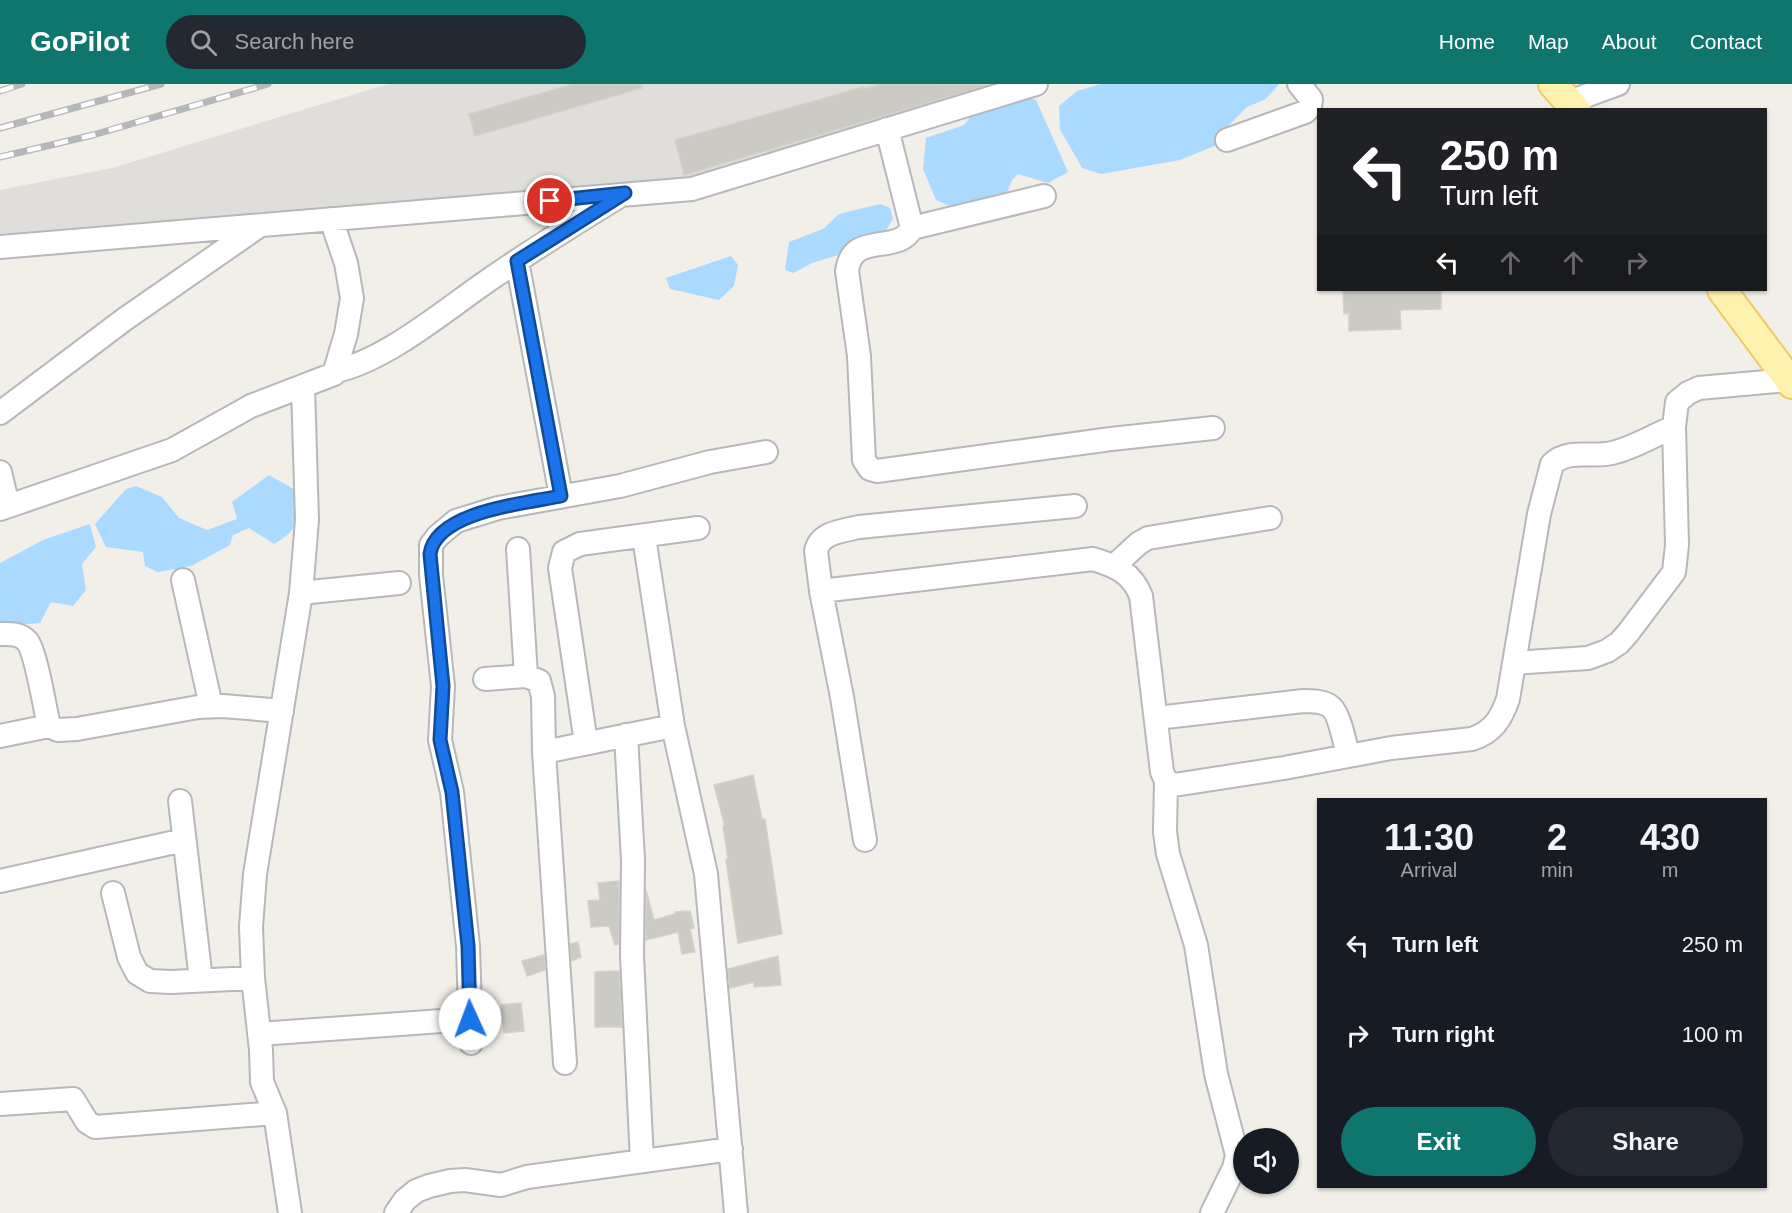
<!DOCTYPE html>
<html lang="en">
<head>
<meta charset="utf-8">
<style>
	:root { --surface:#171b24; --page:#242831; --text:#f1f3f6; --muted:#9ea1a6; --accent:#0f766e }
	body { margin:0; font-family:Arial,sans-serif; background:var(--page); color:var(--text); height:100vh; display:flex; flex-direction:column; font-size:22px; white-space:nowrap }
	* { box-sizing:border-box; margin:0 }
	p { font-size:20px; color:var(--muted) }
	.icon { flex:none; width:33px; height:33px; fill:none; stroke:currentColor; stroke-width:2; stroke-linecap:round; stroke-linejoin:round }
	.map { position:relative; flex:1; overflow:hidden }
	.side { position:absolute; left:1317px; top:714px; width:450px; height:390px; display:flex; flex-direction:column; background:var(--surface); border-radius:0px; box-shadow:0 2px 4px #0004 }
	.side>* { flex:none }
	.banner { position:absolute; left:1317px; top:24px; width:450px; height:183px; border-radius:0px; box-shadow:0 2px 4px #0004; background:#202124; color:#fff; overflow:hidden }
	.buttons { position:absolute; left:1233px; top:1044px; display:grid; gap:12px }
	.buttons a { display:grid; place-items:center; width:66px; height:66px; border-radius:50%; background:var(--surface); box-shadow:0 2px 4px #0004; font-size:30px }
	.pin { position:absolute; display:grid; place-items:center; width:51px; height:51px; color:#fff; margin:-26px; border:3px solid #fff; border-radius:50%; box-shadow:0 2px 6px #0007 }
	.me { position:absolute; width:66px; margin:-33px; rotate:358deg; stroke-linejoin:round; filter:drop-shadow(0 0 4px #0008) }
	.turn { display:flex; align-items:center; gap:21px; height:126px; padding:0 24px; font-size:27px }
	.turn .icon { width:78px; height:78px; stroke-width:2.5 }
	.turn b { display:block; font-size:42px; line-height:51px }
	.lanes { display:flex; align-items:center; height:57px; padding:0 24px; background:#0003; justify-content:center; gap:30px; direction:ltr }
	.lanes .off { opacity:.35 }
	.eta { display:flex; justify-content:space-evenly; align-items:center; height:102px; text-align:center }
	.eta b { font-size:36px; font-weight:700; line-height:42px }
	.primary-button { display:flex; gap:12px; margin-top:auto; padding:12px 24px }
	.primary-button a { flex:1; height:69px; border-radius:36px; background:var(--accent); color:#fff; font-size:24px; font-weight:700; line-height:69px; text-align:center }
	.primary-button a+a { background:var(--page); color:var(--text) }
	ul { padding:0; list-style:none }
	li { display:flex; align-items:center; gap:18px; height:90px; padding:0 24px }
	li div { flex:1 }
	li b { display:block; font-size:22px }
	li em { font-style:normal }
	header { display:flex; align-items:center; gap:36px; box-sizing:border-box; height:84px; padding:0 30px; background:var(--accent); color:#fff }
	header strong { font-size:28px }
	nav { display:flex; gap:33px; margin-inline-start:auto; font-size:21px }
	.search { width:420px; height:54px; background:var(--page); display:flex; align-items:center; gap:15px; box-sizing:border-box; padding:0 21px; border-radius:33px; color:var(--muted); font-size:22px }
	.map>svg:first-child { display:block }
</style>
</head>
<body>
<header>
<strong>GoPilot</strong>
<div class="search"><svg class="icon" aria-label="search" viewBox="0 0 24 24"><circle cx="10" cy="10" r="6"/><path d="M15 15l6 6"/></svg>Search here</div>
<nav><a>Home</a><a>Map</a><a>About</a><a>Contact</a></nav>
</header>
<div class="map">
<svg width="1792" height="1129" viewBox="0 0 1792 1129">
	<rect width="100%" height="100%" fill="#f1efe8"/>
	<path fill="#e0deda" d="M388,0H1037L688,101L0,175V106L112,84Z"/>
	<path fill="#aadaff" d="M1101,0H1279L1266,15L1247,23L1229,41L1217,61L1180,76L1101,90L1082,84L1060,45L1059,22L1077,7Z
		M1015,10L1036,16L1068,88L1048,99L1018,90L1012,96L1004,117L963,128L936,116L923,85L926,54L964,41L978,24Z
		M880,120L890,124L893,135L885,148L842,170L812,179L793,189L785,186L789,158L823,145L839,130Z
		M731,172L738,181L734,202L719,216L670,205L666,194Z
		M269,391L299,408C301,434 298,447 274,460L249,444L233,451L230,461L191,482L158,488L145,482L143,468L106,463L95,440L126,405L136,402L162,413L179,434L207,446L237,435L232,418Z
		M90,440L96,463L82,480L86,506L73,522L51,518L40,539L0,542V479L43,456Z"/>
	<path fill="#cccac5" stroke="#d6d1c6" stroke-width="1.5" d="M573,0H641L642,4L475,52L469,30Z
		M882,0L988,1L684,91L675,56L864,3V5Z
		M1343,206H1441V225L1400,226L1401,245L1349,247V229L1344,230Z
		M753,691L762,735H765L782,850L738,859L726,776L728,775L723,742H725L714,701Z
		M619,797V860L615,861L609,842L591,843L588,817L600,816L598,799Z
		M646,806L654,836L675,830V828L690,827L694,844L690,845L695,868L682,870L678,848L646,856Z
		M578,858L581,873L572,877L570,860Z
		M544,871L545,886L527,892L522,877Z
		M778,872L781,901L754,903V898L730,904L728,885Z
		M619,887L622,943H595V888Z
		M521,919L524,947L504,949L501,921Z"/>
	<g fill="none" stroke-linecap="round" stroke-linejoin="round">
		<defs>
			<path id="minor" d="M1569,18L1618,0
				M887,45L912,144C898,172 852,146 847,187L859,272L864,376L870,385L877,387L1111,355L1213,344
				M1227,56L1305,28L1310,23L1311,15L1299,0
				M912,144L1044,112
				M0,163L692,105L1036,0
				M517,177L561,412
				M336,287C386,276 444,227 486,198C529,168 574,140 618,113
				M0,329L125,235L259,142
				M0,388L8,422
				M0,425L172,366L251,322L334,290L346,250L352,214L346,179L331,135
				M644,453L673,642L706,790L736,1129
				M518,465L526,592
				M1115,481L1139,459L1148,454L1270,434
				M183,496L211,622
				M821,507L1093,475C1116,482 1132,489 1141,512L1162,688L1166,697L1174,701L1284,684L1391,664L1472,655C1493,648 1501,635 1508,615L1539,430L1552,380C1569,364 1592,374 1612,369C1634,364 1654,351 1674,343
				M301,509L399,499
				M0,550C10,550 19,549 27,557C36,568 45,625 49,642L58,646L77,645L198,623L223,622L282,627
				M1514,579L1588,574L1607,567L1619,559L1628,549L1674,488L1677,461L1674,343L1677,318L1688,309L1699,304L1789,296
				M485,595L526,592L539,597L543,612L544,668L565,979
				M1157,634L1303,617C1312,617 1324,617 1331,623C1340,631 1345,660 1348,672
				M626,651L633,776L632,872L642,1077
				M0,652L49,642
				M586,659L560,484L564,468L580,460L698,444
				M544,668L673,642
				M1166,697L1165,748L1168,770L1196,861L1216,990L1237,1071L1234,1084L1212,1129
				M180,717L201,896
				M865,756L842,613L821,507L816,467C820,448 843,447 859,443L1075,422
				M0,797L184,756
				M113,809L129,873L137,889L150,897L171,898L253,894
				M259,950L470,935
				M471,959L468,862L452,708L440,656L443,602L431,491V461L438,452L456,437L498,424L620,402L710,378L766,368
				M0,1020L73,1015L87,1038L95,1043L275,1029
				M290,1129L275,1029L262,998L261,966L253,894L251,843L255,790L301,509L307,436L303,302
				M396,1129L405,1116L416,1107L429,1102L450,1097L465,1096L501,1101L527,1093L731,1065"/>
			<path id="major" d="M1553,0L1576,26
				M1722,206L1792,300"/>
		</defs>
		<use href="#minor" stroke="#b5b8bc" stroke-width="26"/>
		<use href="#major" stroke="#f2c960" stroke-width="32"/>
		<use href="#minor" stroke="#fff" stroke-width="22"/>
		<use href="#major" stroke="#fff2af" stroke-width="28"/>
		<defs>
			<path id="rail" d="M0,7L22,0
				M0,44L161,0
				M0,73L93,51L268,0"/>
		</defs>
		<use href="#rail" stroke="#b6b7b8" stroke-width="7"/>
		<use href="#rail" stroke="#fff" stroke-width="4.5" stroke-dasharray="14" stroke-linecap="butt"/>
	</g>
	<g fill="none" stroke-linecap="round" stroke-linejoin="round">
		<defs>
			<path id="route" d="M470,935L468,862L452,708L440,656L443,602L430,470C436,427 527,419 561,412L517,177L625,109L550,117"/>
		</defs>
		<use href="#route" stroke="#114b97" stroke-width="15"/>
		<use href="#route" stroke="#1a73e8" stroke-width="10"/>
	</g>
</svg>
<div class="buttons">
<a><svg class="icon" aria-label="sound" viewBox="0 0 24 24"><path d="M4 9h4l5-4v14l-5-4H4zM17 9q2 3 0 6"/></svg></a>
</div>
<div class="pin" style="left:550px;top:117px;background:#d93025"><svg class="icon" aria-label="arrive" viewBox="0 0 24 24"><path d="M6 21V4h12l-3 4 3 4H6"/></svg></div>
<svg class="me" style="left:470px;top:935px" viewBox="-20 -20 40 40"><circle r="19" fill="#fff"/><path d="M0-13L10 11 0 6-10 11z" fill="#1a73e8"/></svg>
<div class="banner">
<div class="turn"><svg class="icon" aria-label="left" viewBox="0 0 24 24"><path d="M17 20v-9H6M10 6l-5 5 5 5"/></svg><div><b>250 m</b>Turn left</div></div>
<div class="lanes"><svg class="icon" aria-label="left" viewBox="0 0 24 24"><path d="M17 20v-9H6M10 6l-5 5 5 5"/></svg><svg class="icon off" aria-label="ahead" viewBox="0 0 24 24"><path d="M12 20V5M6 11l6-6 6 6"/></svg><svg class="icon off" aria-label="ahead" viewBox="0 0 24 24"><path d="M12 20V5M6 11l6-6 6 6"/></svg><svg class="icon off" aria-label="right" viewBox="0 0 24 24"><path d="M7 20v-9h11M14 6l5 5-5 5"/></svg></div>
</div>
<section class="side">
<div class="eta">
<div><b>11:30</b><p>Arrival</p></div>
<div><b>2</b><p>min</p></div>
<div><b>430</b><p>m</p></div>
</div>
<ul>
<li><svg class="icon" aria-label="left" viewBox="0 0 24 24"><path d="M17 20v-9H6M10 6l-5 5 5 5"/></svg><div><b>Turn left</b></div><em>250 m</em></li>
<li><svg class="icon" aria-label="right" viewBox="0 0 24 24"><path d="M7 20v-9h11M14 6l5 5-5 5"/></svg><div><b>Turn right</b></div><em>100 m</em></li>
</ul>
<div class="primary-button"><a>Exit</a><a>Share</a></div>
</section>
</div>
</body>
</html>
